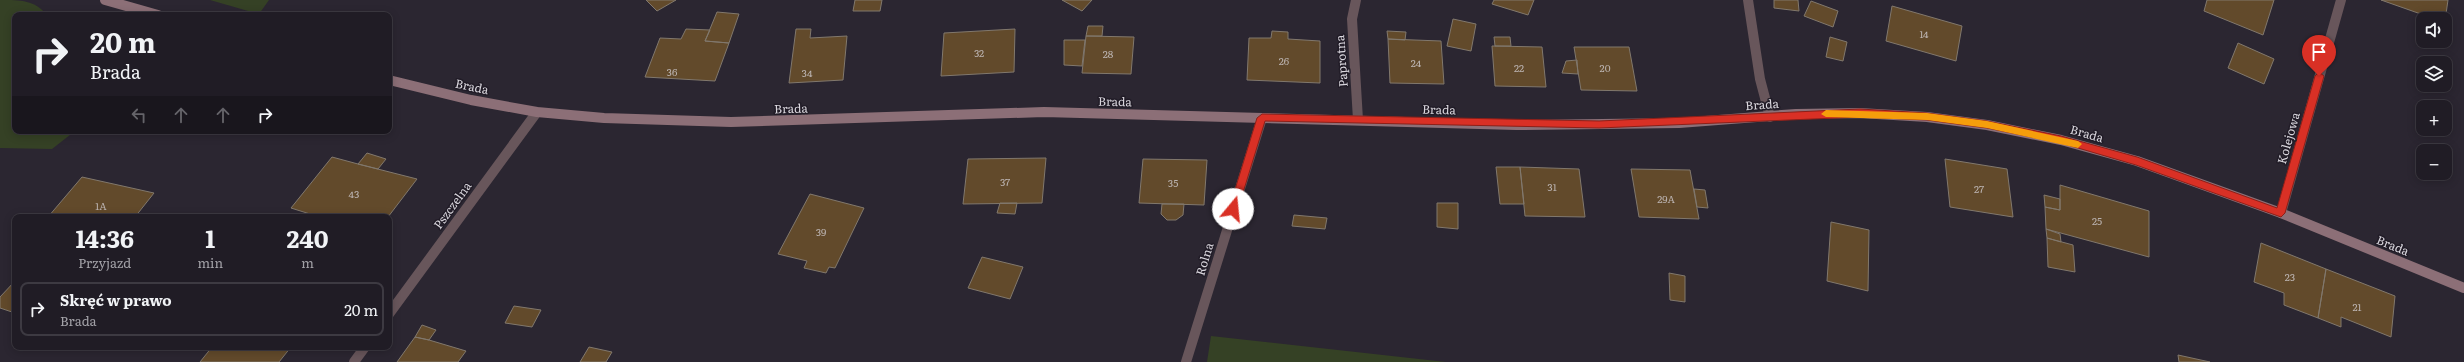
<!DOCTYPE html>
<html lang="pl">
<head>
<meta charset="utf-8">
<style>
	:root { --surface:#201c25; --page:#28252d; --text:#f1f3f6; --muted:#a2a1a7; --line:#3d3a42 }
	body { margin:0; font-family:Literata,serif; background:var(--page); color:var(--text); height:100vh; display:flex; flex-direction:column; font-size:15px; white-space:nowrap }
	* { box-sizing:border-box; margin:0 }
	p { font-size:13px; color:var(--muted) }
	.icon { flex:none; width:22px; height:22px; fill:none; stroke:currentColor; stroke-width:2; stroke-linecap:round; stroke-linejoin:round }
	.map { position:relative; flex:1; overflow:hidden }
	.drawer { position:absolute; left:12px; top:214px; width:380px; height:136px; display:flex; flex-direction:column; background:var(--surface); border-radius:8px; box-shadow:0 2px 10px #0003,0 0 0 1px var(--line) }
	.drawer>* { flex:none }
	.hud { position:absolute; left:12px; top:12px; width:380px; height:122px; border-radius:8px; box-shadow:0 2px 10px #0003,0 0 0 1px var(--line); background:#201c25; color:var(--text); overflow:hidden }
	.tools { position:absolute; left:2416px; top:12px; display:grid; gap:8px }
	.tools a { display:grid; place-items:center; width:36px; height:36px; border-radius:8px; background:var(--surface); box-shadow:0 2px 10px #0003,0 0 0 1px var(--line); font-size:20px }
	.pin { position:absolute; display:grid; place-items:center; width:34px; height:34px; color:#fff; margin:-41px -17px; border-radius:50% 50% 50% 0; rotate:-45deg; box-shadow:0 0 4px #0007 }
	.pin .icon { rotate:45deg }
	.me { position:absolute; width:44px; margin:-22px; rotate:17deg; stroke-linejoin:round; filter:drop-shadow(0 0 3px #0008) }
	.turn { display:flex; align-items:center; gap:14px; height:84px; padding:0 12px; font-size:18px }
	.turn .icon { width:52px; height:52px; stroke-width:2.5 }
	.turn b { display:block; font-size:28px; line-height:34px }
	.lanes { display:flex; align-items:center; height:38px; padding:0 12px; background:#0003; justify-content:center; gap:20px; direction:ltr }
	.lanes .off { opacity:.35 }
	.eta { display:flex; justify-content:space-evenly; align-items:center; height:68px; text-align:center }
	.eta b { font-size:24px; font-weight:700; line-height:28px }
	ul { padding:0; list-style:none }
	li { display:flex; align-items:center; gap:12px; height:54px; margin:0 8px 6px; padding:0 4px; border:2px solid var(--line); border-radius:8px }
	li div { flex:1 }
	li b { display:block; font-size:15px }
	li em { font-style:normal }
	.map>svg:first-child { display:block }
</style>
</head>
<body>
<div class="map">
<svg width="2464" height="362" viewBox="0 0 2464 362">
	<rect width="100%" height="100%" fill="#2b2631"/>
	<path fill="#354125" d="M0,0C22,0 34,0 47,15H15V131H75L52,149L0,148Z
		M210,0H269L259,14Z
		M1211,336L1446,362H1207Z"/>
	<path fill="#624a2b" stroke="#81786d" d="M646,0H676L657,11Z
		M855,0H882L880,11H853Z
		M1062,0H1092L1082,11Z
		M1494,0H1534L1528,15L1492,4Z
		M1774,0H1798L1799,11L1774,8Z
		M2207,0H2274L2263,35L2204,11Z
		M2381,0H2448L2445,21V19H2435Z
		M1811,1L1838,11L1833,27L1804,16Z
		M1892,6L1962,26L1956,61L1886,41Z
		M717,12L739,14L729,43L705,41Z
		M1453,19L1476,24L1471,51L1447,46Z
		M1088,26H1103L1102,36H1086Z
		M686,29L710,30L705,41L729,43L715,81L645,77L660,38L681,39Z
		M796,29H811L810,38L847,36L843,80L789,83Z
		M1015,29L1014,72L941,76L944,33Z
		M1272,31L1288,32V39L1320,41V83L1247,80L1249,38H1271Z
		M1387,31L1406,32L1405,40L1388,39Z
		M1086,36L1134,37L1131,74L1082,73Z
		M1494,37H1510L1511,46H1495Z
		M1830,37L1847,42L1843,61L1826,57Z
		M1388,39L1441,41L1444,84L1390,83Z
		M1064,40H1085L1082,66L1064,65Z
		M2238,43L2274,59L2264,84L2228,68Z
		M1492,46L1542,47L1546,87L1495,86Z
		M1574,47H1629L1637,91L1581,90Z
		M1577,60L1578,74L1562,73L1566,61Z
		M367,153L386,159L378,169L358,164Z
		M332,157L358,164L417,179L388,217H308L310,214L291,208Z
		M1046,158L1042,203L963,204L968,159Z
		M1143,159L1207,160L1204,205L1139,203Z
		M1945,159L2007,169L2013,217L1950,207Z
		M1496,167H1520L1524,204H1500Z
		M1520,167L1579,169L1585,217L1525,216Z
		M1631,169L1690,170L1699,219L1639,217Z
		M82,177L154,193L135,217H48Z
		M2060,185L2149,211V257L2046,229L2045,207L2060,210Z
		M1694,189L1705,190L1708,208L1697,207Z
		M810,194L864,208L835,268L829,267L826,273L804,268L807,261L778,254Z
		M2044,195L2060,199V210L2045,207Z
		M1000,203H1017L1015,214L997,213Z
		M1437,203H1458V229L1437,227Z
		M1162,204H1184L1183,215L1176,220H1167L1161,214Z
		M1294,215L1327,218L1325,229L1292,226Z
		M1831,222L1869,230L1868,291L1827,281Z
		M2046,229L2060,234L2061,242L2047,238Z
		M2047,238L2073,245L2075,272L2048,267Z
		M2261,243L2326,269L2318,318L2284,305V293L2254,282Z
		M982,257L1023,267L1010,299L968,288Z
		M2326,269L2395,296L2391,337L2341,317V327L2318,318Z
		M1669,273L1685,276V302L1670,300Z
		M15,281V313L0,308V297Z
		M514,306L541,310L532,327L505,323Z
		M422,325L436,330L429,340L415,337Z
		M415,337L429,340L466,351L458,362H397Z
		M212,347H291L279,362H200Z
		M589,347L612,352L606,362H580Z
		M2178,355L2210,362H2179Z"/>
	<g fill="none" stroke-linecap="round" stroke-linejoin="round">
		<path stroke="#68565b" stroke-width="10" d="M1748,0L1760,79L1770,117"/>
		<path stroke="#68565b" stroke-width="10" d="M1356,0L1352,19L1358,120
			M2281,213L2341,0
			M389,314L537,112
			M354,362L365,347
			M1186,362L1262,118"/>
		<path stroke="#8c6f77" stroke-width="10" d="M105,0L158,15
			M389,80L471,100L537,112L604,118L731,122L1044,112L1516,125L1679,123L1796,114L1860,113L1927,117L1987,125L2061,140L2137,161L2281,213L2464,288"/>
	</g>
	<path fill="#d93025" stroke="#8d1f18" d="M2319,72L2324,76L2285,213L2281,217L2136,165L2061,143L1987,128L1927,120L1860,117L1599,128L1265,121L1238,209L1233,213L1229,209L1257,118L1262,114L1599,121L1860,109L1927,113L1987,121L2061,136L2137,157L2277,208L2315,76Z"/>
	<path fill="#f59e0b" d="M1826,110L1927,113L1987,121L2078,141L2082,144L2078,148L1987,128L1927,120L1826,117L1821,114Z"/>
	<g text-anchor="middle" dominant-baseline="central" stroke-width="3" stroke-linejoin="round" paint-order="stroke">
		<g font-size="10" fill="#bbb3b0">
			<text x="1924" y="33">14</text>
			<text x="979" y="52">32</text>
			<text x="1108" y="53">28</text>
			<text x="1284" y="60">26</text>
			<text x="1416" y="62">24</text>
			<text x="1519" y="67">22</text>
			<text x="1605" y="67">20</text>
			<text x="672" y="71">36</text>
			<text x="807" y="72">34</text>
			<text x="1005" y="181">37</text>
			<text x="1173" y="182">35</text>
			<text x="1552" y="186">31</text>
			<text x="1979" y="188">27</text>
			<text x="354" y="193">43</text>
			<text x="1666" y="198">29A</text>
			<text x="101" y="205">1A</text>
			<text x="2097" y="220">25</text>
			<text x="821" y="231">39</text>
			<text x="2290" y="276">23</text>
			<text x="2357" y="306">21</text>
		</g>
		<g font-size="12" fill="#d9d6dd" stroke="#211c27">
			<text transform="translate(1341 61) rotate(-94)">Paprotna</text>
			<text transform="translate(472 86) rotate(12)">Brada</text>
			<text transform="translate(1115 101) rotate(1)">Brada</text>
			<text transform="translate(1762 104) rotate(-4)">Brada</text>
			<text transform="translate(791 108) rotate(-2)">Brada</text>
			<text transform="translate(1439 109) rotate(2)">Brada</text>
			<text transform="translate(2087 133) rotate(16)">Brada</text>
			<text transform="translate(2288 138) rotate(-74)">Kolejowa</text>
			<text transform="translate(452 205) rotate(-54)">Pszczelna</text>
			<text transform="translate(2393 245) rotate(22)">Brada</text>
			<text transform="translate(1204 259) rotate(-73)">Rolna</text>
		</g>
	</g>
</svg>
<div class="tools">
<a><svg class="icon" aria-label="sound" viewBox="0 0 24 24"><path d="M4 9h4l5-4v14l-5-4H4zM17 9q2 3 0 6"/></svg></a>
<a><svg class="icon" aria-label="layers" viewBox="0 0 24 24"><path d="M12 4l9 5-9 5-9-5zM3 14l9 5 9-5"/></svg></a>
<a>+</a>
<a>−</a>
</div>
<div class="pin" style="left:2319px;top:76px;background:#d93025"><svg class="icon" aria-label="arrive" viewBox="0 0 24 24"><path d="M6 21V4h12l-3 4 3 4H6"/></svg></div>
<svg class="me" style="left:1233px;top:209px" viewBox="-20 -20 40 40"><circle r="19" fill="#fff"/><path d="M0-13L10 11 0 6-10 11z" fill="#d93025"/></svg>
<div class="hud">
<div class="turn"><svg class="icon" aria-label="right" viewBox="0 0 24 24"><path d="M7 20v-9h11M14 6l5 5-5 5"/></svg><div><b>20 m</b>Brada</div></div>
<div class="lanes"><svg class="icon off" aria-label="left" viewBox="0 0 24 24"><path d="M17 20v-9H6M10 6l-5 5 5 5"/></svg><svg class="icon off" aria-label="ahead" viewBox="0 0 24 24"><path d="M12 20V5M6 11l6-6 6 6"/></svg><svg class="icon off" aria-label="ahead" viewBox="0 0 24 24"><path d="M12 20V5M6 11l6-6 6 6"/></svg><svg class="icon" aria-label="right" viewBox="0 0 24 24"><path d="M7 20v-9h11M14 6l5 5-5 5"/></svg></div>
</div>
<section class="drawer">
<div class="eta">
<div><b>14:36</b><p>Przyjazd</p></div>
<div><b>1</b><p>min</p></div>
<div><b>240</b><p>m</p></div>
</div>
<ul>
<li><svg class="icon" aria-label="right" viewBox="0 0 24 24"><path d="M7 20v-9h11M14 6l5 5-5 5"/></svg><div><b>Skręć w prawo</b><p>Brada</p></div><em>20 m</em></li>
</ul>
</section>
</div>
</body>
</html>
